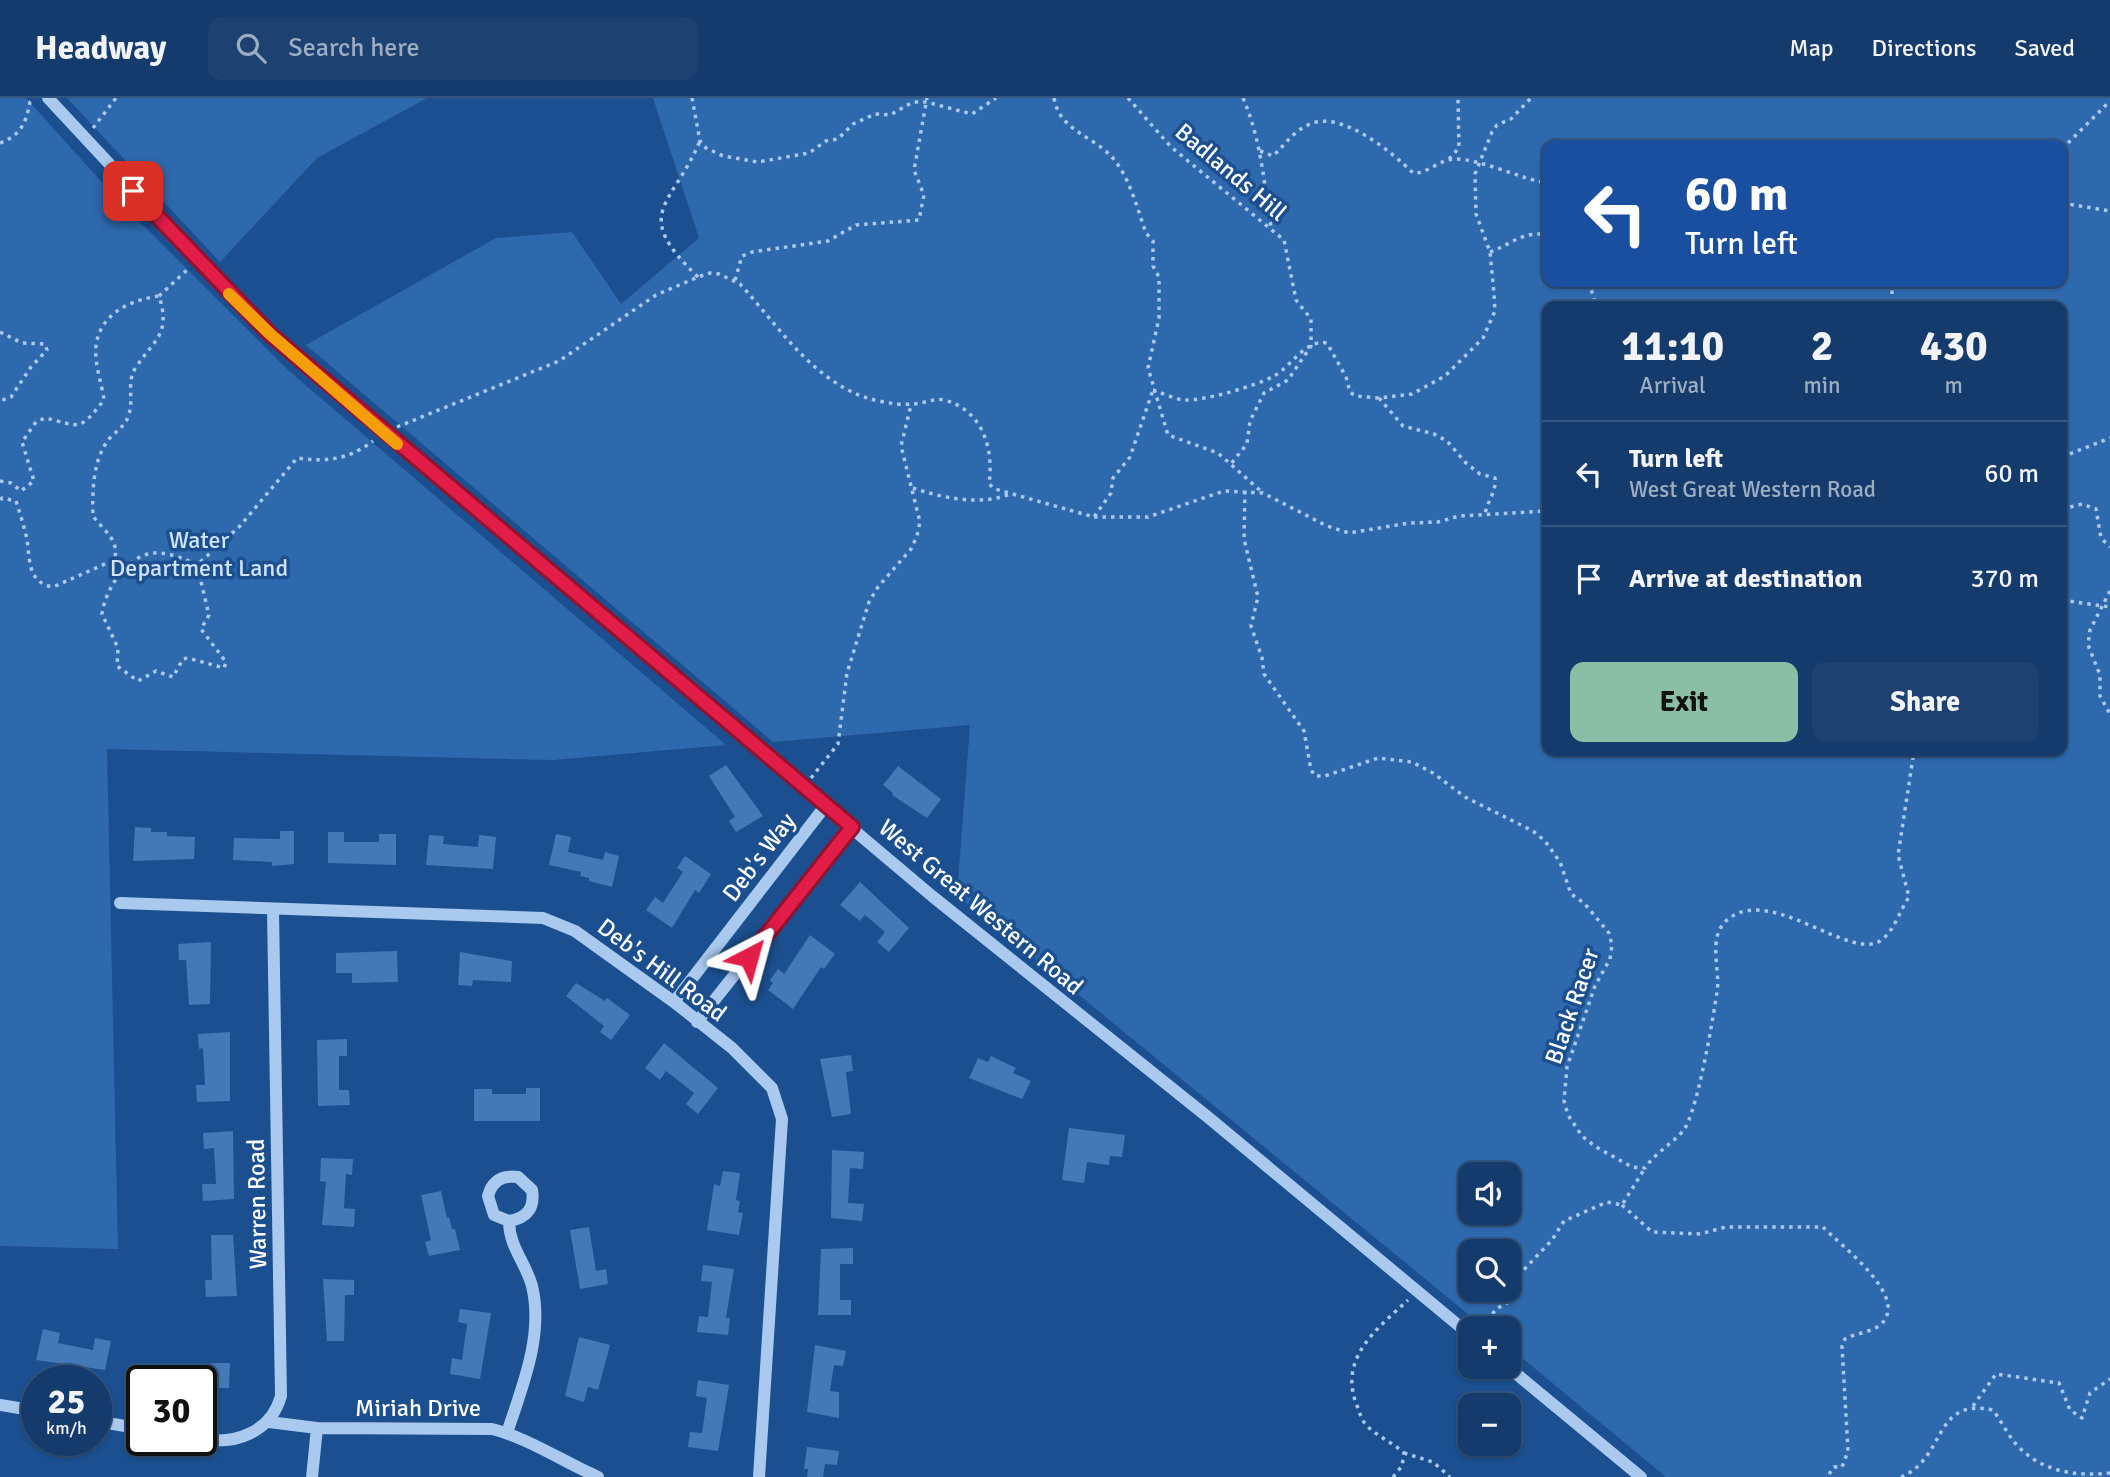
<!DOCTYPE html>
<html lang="en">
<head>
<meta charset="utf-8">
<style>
	:root { --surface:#143b6b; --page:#1d4271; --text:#f1f3f6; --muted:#9dadc1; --line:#33557e; --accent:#8abfa5 }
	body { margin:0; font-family:Signika,sans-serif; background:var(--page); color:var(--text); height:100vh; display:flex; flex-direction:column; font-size:26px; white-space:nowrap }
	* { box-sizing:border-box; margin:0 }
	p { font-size:23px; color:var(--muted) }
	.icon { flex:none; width:38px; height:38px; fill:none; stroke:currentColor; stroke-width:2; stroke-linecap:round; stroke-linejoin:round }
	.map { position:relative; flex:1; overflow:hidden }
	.details { position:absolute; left:1542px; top:203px; width:525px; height:455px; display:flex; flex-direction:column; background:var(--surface); border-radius:14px; box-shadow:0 2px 5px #0004,0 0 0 2px var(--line) }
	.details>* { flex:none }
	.guide { position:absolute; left:1542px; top:42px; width:525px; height:147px; border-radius:14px; box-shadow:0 2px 5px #0004,0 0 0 2px var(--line); background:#1a4fa0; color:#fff; overflow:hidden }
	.buttons { position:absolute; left:1458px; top:1064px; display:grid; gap:14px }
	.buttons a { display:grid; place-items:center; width:63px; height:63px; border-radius:14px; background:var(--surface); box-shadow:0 2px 5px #0004,0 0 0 2px var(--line); font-size:35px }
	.speed { position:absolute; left:21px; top:1267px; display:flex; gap:14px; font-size:35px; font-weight:700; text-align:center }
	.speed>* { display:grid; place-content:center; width:91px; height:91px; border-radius:50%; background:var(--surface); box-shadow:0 2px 5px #0004,0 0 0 2px var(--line); line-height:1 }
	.speed small { font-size:18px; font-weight:400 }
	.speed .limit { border:4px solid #111; border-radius:10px; background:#fff; color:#111 }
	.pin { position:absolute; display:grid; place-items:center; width:60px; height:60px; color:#fff; margin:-30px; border-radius:14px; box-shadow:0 4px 10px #0006 }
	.me { position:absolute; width:77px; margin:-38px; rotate:39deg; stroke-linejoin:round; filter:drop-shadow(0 0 5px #0008) }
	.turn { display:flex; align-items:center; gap:24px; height:147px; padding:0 28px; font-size:32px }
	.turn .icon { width:91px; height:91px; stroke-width:2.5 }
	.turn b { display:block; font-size:49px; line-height:60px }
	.eta { display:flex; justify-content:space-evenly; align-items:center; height:119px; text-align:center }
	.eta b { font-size:42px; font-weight:700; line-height:49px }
	.cta { display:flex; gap:14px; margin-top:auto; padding:14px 28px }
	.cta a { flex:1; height:80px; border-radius:14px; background:var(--accent); color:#111; font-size:28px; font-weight:700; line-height:80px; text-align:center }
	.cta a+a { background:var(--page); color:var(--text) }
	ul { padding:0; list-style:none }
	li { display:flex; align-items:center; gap:21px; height:105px; padding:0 28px; border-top:2px solid var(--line) }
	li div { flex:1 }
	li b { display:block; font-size:26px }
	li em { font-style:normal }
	header { display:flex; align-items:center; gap:42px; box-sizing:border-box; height:98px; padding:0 35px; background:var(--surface); border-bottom:2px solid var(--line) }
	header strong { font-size:33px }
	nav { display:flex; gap:38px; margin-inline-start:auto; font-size:24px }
	.search { width:490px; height:63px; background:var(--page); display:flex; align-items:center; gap:18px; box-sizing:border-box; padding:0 24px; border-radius:14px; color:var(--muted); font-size:26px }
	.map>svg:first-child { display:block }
</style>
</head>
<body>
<header>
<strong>Headway</strong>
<div class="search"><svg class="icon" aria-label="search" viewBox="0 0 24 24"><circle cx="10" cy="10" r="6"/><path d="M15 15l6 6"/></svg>Search here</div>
<nav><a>Map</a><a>Directions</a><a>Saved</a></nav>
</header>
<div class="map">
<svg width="2110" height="1379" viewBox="0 0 2110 1379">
	<rect width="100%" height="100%" fill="#1b4f8f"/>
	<path fill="#2e69ad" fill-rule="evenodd" d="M0,0H26L117,101L288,272L726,647L553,662L107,651L118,1151L0,1148Z
		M67,0H427L317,60L220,164Z
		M653,0H2110V1379H1666L1509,1249L1508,1230H1485L957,797L970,627L773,644L306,247L496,140L572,134L621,206L699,140ZM1547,47H2062V184H1547ZM1547,208H2062V653H1547ZM1470,1076H1508V1115H1470ZM1470,1153H1508V1192H1470Z"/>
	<path fill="#4478b7" d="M726,667L763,718L736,734L729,723L735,719L709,678Z
		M898,668L941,701L927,720L892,697L893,695L883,687Z
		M135,729L151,730V734H167V738L195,739L194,761L133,763Z
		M280,733H294V766L272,768V764L233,762L234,740L280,741Z
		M328,734H344V744H379V736H396V767L328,765Z
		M556,736L571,739L568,754L603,762L605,754L619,758L612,789L589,783V780L580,778L581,774L549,767Z
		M429,737L444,738L443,746L478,749L479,737L496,739L493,771L426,767Z
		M685,758L711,776L699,795L695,792L672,830L646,812L655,799L663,805L683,774L677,770Z
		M860,784L909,830L889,854L877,844L885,834L865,817L860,823L840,807Z
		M810,837L835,856L824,871L821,869L793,911L768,892L773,885L770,882L778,871L784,876Z
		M211,844L210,906L189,907L186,862H179L178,846Z
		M397,853L398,884L352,885V875H336V855Z
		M460,854L512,863L511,884L473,882L472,888L458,887Z
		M576,885L605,903L607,900L630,917L611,942L600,934L604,928L566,898Z
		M230,934V1003L197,1004L196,987H205L203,950L199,951L198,936Z
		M347,941V958H339V992H349L350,1007L318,1008L317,942Z
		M664,945L718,990L698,1016L686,1006L694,995L666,973L660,982L645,970Z
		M851,957L853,973L846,974L851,1016L832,1019L820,961Z
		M991,958L1016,970L1013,975L1031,983L1022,1001L969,980L978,960L988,964Z
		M526,990H540V1023H474V991H492V996H526Z
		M1069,1030L1125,1037L1122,1059L1110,1058L1109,1067L1087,1064L1084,1085L1062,1082Z
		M233,1033L234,1101L203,1103L202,1086H216L214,1050L204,1051L203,1035Z
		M832,1052L864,1054L863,1071L850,1070L848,1105L864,1106L862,1123L831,1120Z
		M321,1060L353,1061L352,1077L346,1076L344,1110L355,1111L354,1129L322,1127L326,1084L320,1083Z
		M723,1073L740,1075L736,1102L740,1103L738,1114L743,1115L739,1137L707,1132L714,1086L720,1088Z
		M441,1093L447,1120L449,1119L452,1131H455L460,1152L429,1158L425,1144L431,1142L421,1097Z
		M589,1129L596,1173L606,1171L608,1186L580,1191L570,1132Z
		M211,1137H233L237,1198L206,1199L205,1182H212Z
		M853,1150V1166H840V1202H851V1217H818L821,1151Z
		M703,1167L734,1171L726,1220H730L728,1237L697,1234L699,1218L708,1219L712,1184L701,1183Z
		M323,1181L354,1182V1197H345L344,1243H327Z
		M460,1211L491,1215L480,1281L450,1276L452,1260L462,1262L467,1226L458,1224Z
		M43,1231L60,1235L58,1245L93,1252L95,1240L111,1243L105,1272L36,1262Z
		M579,1239L610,1247L598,1292L588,1289L584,1304L565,1298Z
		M815,1247L846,1253L843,1268L834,1267L830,1293L839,1294V1320L807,1314Z
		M209,1265H230L229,1290H201V1283H182V1268L209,1269Z
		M698,1282L729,1287L718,1353L688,1349L690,1334L702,1335L707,1300L696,1298Z
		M807,1349L839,1353L837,1367L825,1366L823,1379H807L808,1371H804Z"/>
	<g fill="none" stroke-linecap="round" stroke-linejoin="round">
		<path stroke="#a9c9ee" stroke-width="3.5" stroke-dasharray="3.5 5" stroke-linecap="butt" d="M692,0L700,43L706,50L723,58L758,64L809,55L826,43L838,41L853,26L875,16L890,17L913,4H926L972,16L996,0
			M1054,0C1060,35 1097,38 1116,64C1131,84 1138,113 1146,135L1153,143V168L1159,179V220L1148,270L1168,337L1218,355L1263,395
			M1128,0L1171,49L1284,142L1296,202L1311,221V248L1288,282L1264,295L1250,323L1247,346L1230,367
			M1243,0C1261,41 1264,85 1271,129
			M93,30L116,0
			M0,45C21,37 26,25 30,4L35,2
			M2062,51L2110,3
			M1260,53L1273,58C1286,46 1293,33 1310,26C1341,12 1392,54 1413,75C1428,76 1439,61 1455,61C1481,61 1521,81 1547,85
			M1449,61L1459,50L1458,0
			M2062,105L2110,113
			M1490,154C1510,147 1524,132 1547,137
			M698,179C630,114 672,109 700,43
			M735,182L742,158L752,154L828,143L856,127L919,122L924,97L914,72L927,0
			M1589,184L1596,208
			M1892,184V208
			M159,198L188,171
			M0,234L22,245L45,246L47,252L31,269L11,299L0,303
			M1153,292C1163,295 1174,301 1184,302C1205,303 1255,288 1274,278C1291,269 1305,241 1327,245L1346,279L1350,294L1355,298L1379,300L1412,296L1445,278L1483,240L1495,213L1494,196L1490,154L1476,116L1475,76L1492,34L1497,27L1511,21L1531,0
			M1379,300L1403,328L1434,336L1447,343L1466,365L1480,376L1495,380C1497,394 1486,404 1485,418
			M397,329L559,263L656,197L698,179L710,175L719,176L740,186C775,224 803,269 850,293C865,301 895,308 912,306C923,306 933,300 944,302C983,312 994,351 989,386L995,391L1094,419L1111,395L1113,380L1130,359L1153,292
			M2062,359L2110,340
			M0,383L11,385L21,393L34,383L22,344L36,324L45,320C81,328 78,335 104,302C102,286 94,265 96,248C100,215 131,202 159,198C171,236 155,241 136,269C126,284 134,300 129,316C126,328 117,332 109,341C93,361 92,393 93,418C103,432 121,443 114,462L53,489C27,485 30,460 27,441C24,428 20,416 16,403L2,400L0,403
			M913,390C942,400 981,408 1010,396
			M1245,393L1244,441L1258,499L1251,528L1262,560L1264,576L1304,633L1311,672L1315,678H1325L1378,660L1412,664L1433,675L1465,699L1533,733L1545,743L1560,764L1571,796L1584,805L1609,835L1612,847L1610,861L1595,888L1567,969L1564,1003L1568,1017L1582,1038L1596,1049L1632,1069L1645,1070C1657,1053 1671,1047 1683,1033C1697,1016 1713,921 1717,894C1721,870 1705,836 1731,819C1774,790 1849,862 1880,843C1894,834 1900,812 1909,799L1898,757L1914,653
			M2062,411L2082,406L2096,411L2101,440L2110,449
			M1094,419H1148L1224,393L1263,395L1327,428L1349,435L1409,425L1438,424L1459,418L1547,413
			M114,462L131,466
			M197,467C184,460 163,452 148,456C124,462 105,493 102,516L118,550L117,568L138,583L156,573L173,579L183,561L188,560L224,570L226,564L201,531L209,517L197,467L240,428L297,360C326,364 348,362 373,343
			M2110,493L2090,532L2088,547L2100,577V598L2110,616
			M2062,502L2110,509
			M811,680L838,646L847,575L869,504L878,489L911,451L917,438L920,424L901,348L911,307
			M1622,1107L1652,1134L1700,1136L1726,1129H1823C1840,1147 1912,1200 1880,1227C1872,1234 1856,1235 1845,1241L1842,1248L1848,1353L1842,1369H1834L1827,1379
			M1483,1230L1496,1211L1514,1201L1516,1180L1552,1142L1564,1123L1607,1104L1622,1107L1645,1070
			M1973,1308L1996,1276L2059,1285L2070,1312L2082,1320L2090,1295L2110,1281
			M1404,1355L1433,1364L1450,1379
			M1393,1379L1402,1368L1404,1355C1393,1345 1379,1339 1368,1329C1361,1322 1360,1315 1356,1305C1339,1259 1378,1230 1408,1202
			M1901,1379C1947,1360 1932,1299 1993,1312C2001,1323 2007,1335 2015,1345C2039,1373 2074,1379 2110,1375"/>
		<path stroke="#a9c9ee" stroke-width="12" d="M48,0L235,201L363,318L932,798L1209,1020L1470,1237
			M120,805L543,820L575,833L674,904L732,950L772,990L782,1021L759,1379
			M674,904L826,707
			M697,924L852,729
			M1508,1269L1641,1379
			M0,1307L37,1313
			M96,1323L142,1331
			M269,1324L317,1330L492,1331C526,1339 564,1364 598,1379
			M507,1335C522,1289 544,1237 532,1188C526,1165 509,1149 509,1123L494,1117L488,1098C492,1083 502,1077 518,1079L532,1092C535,1110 527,1120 509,1123
			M201,1341C236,1347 271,1334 281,1298L273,812
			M312,1379L317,1330"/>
	</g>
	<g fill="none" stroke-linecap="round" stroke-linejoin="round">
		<defs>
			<path id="route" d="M133,93L270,236L852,729L749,859"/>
		</defs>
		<use href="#route" stroke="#92132f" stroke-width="18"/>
		<use href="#route" stroke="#e11d48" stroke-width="12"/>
		<path stroke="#f59e0b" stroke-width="12" d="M229,196L270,236L397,346"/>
	</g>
	<g text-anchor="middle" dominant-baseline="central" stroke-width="7" stroke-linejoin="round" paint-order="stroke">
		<g font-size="24" fill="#fff" stroke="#1b4f8f">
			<text transform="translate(1231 74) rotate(40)">Badlands Hill</text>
			<text transform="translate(759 759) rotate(-53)">Deb's Way</text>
			<text transform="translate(981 809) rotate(40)">West Great Western Road</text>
			<text transform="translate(662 872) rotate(37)">Deb's Hill Road</text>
			<text transform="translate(1572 908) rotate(-71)">Black Racer</text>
			<text transform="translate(257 1106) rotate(-91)">Warren Road</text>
			<text x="418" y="1310">Miriah Drive</text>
		</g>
		<g font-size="24" fill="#cfe3fa" stroke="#1b4f8f">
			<text x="199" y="442">Water<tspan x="199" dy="28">Department Land</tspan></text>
		</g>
	</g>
</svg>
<div class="buttons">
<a><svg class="icon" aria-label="sound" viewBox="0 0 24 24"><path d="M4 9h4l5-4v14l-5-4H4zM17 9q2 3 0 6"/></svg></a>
<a><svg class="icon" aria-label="search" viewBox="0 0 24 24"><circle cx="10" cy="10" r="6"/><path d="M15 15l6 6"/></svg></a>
<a>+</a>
<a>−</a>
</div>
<div class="speed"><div>25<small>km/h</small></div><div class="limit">30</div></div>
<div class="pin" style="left:133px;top:93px;background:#d93025"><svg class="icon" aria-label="arrive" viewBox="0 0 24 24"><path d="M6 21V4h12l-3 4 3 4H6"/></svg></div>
<svg class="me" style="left:749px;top:859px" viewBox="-20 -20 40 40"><path d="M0-17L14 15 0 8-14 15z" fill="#e11d48" stroke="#fff" stroke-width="4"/></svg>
<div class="guide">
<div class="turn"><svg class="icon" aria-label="left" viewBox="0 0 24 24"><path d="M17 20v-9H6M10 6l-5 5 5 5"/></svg><div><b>60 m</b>Turn left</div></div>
</div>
<section class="details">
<div class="eta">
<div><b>11:10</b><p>Arrival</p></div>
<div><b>2</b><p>min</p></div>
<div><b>430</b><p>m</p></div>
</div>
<ul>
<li><svg class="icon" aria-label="left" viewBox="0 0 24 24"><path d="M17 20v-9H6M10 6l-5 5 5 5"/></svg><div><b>Turn left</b><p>West Great Western Road</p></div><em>60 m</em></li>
<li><svg class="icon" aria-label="arrive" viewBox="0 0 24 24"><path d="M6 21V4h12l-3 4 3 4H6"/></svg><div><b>Arrive at destination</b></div><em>370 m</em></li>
</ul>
<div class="cta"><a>Exit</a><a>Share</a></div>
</section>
</div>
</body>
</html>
